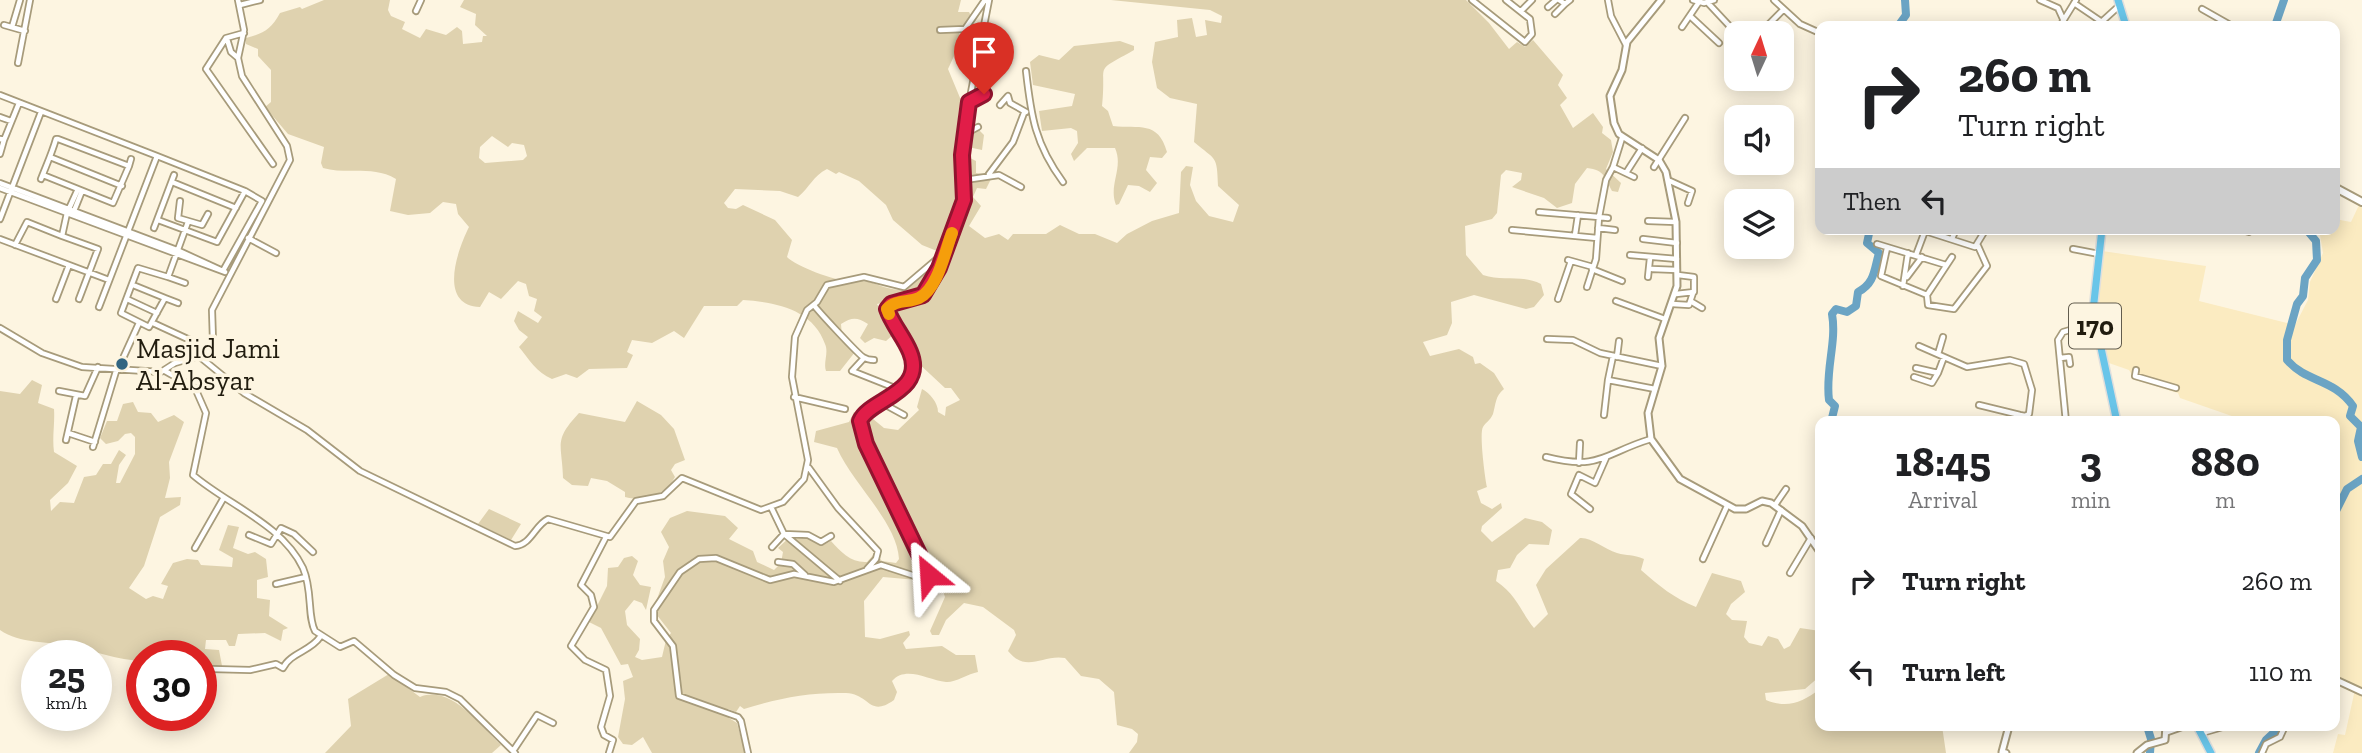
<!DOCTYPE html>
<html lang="en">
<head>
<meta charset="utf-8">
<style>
	:root { --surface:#fff; --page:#f6f6f6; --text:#202124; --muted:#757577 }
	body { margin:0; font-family:"Zilla Slab",serif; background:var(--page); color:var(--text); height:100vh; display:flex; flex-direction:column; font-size:26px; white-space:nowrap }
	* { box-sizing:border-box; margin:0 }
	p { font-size:23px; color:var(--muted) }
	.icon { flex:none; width:38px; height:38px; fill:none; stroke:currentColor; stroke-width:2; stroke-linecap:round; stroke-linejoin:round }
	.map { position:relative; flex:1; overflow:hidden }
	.drawer { position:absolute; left:1815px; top:416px; width:525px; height:315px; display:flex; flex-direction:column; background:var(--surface); border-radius:14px; box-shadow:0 4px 18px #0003 }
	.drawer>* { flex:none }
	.top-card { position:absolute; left:1815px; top:21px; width:525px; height:214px; border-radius:14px; box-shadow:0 4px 18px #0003; background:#fff; color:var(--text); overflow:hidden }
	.needle { width:46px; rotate:4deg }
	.fabs { position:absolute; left:1724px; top:21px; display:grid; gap:14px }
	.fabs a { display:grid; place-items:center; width:70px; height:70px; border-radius:14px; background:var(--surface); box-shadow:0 4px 18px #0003; font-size:35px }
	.speed { position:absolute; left:21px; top:640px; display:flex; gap:14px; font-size:35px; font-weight:700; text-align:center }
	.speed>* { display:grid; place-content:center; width:91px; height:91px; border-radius:50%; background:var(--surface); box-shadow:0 4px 18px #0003; line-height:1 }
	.speed small { font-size:18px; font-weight:400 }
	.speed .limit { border:10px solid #d22; background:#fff; color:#111 }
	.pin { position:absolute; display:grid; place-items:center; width:60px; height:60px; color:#fff; margin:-72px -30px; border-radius:50% 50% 50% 0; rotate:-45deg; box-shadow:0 0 7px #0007 }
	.pin .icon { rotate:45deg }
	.me { position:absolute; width:77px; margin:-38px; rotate:333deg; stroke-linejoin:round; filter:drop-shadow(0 0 5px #0008) }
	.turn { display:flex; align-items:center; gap:24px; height:147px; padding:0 28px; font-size:32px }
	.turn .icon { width:91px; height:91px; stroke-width:2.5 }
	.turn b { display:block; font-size:49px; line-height:60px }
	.then { display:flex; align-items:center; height:66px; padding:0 28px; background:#0003; gap:14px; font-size:26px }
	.eta { display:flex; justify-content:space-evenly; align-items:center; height:119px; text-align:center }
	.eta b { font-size:42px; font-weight:700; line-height:49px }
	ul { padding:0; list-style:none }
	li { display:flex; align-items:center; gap:21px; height:91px; padding:0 28px }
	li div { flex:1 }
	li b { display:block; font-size:26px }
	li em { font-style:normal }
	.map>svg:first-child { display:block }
</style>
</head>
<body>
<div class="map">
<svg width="2362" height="753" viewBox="0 0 2362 753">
	<rect width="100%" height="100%" fill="#fdf5e1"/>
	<path fill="#fbebc1" d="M2359,205L2362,206V753H2333L2338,734L2345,735L2356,685L2335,676L2334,422H2249L2180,398L2178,393L2135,380L2129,370L2106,362L2097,307L2102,251L2206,266L2199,301L2295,325L2308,300L2310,282L2323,253L2319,229H2334L2335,219L2351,222Z"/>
	<path fill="#dfd2af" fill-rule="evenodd" d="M324,0H390L388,10L391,16L405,22L402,29L420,38L426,29L446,35L457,27L462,31L463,44L482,42L483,36H487L475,25L476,14L460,7L464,0H961L958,12H969L971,16L959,32L960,43L948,69L963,105L959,109L958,121L971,115L975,126L984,135L982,150L968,147V157L976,161V173L984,174L989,169L994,173L986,189L977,188L973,197L981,206L969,226L985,238L999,234L1008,240L1013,234H1046L1060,225L1079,234H1095L1117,243L1127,234L1152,221L1179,213L1181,172L1186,166L1193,167L1190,185L1196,201L1209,216L1233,222L1239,205L1218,186C1217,154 1216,161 1194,142L1197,104L1170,98L1157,88L1152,62L1155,42L1178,37L1177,20L1192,18L1196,37L1207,35L1205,20L1221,23L1222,16L1210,10L1111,0H1466L1489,23L1509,49L1517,42L1525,47L1533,40L1563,75L1558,85L1567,98L1560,105L1573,128L1593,113L1603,127L1602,133L1611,140L1613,152L1606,169L1621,183L1618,192L1612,191C1605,178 1605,170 1587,168L1575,184L1572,203L1557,208L1544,198L1512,187L1521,180L1522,173L1506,170L1501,175L1497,213L1492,219L1465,226L1466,255L1483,275C1503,282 1522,274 1541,284L1544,295L1534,307L1526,309L1474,295L1451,302L1452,323L1447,335L1423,342L1430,356L1459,349L1473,357L1475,364L1480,363L1494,373L1504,389C1495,396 1496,404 1493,414C1490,421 1486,422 1483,427C1479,433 1485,478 1487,487L1477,491L1481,503L1492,509L1501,503L1502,508L1482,526L1481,531L1492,542L1525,518L1542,522L1552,530L1549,545L1529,544L1517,555L1510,568L1498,570L1496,581C1517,595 1520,611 1534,628L1548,614L1536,585L1546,569L1580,538C1591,537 1604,549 1617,553C1627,556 1633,554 1644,559L1641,570C1659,586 1674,598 1696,607L1712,573L1741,581L1745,592L1731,604L1726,614L1732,620L1747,621L1744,637L1749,643L1762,646L1768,636L1778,639L1784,649L1790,646L1800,628L1820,631V676L1805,689L1765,693L1766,700C1788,709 1802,702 1820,689V726H1942L1946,753H1129L1137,742L1138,734L1132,729L1117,725L1114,692L1099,679L1081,676L1065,658C1042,654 1027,674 1008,651L1016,635L1014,630L983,607L964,603L946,620L939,635H932L930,631L945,597L940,582L883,577L864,601L865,637L880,639L909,631L910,635L903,643L906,649L942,646L956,655H975L978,672C968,674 954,683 946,682C928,680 906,665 892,681L897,692L894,700C869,718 870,694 846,693C810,692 779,698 744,709L740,706L736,712L728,709L729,718L737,723L745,753H652L643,737L632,745L623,744L618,737L625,699L623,681L633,677L628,664L621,665L601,628L589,622L607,586L608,568L618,567L624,558L632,556L638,561L633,575L640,585L651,587L646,610L642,603L634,600L625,611L627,625L640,639L639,650L635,657L642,660L662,657L666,640L671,633L653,610L665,577L663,561L669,547L661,532L670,518L687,511L725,516L738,528L729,539L753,551L757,562L774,570L781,563L783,552L778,548L792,535L812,539L823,545L831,541C841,552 851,563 867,562L875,553L882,561L896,563L899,559C897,522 852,483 837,448L814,442L816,431L849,422L854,412L867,414L884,428L898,430L919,410L917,407L922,389C930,393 938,403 938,412L945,416L946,407L960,400L951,388H945L916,361L905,335L908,332L893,312L899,306L925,298L947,255L922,245L893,220L886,205L859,181L839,172L836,174L827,169C813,176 810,187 798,197L780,191L735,189L724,203L728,208L736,209L743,205L775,220L792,240L787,257C795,266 836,281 848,281C855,282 861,280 869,282C880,285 891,291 901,289C917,286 921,269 936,266C928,295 903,299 877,304L894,334L886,341L874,338L865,343L860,338L868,324C857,317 852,317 841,324L842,336L855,352L840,371H826C823,362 829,353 825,344C813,309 775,302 743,300L737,306H704L684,338L674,331L652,343L632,340L627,352L633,355L627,368L589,369L577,378L566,374L552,379C537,373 528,358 519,347L528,337L519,330L514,321L518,311L538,323L542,317L534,311L537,299L529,296L526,284L518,281L501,299L489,292L480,307C437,305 458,249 469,227L458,214L456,204L443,202L430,213L408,215L390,211L396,179C372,165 347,175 323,168L321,163L324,147L288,134L265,107L271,102V70L258,56V49L246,44V38C265,33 271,29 280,13L300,7L302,9ZM492,136L508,147L512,143L524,145L527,156L523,160L485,163L479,158L480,147Z
		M1120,41L1134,46V50C1092,74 1107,60 1102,106L1108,111L1113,126C1139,129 1158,120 1167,152L1162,158L1150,157L1146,170L1157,183L1150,192L1139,186L1128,185L1119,204L1116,205C1108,185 1124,168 1115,148H1087L1074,161L1071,154L1078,143L1077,131L1071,128L1042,131L1039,111L1072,106L1075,94L1033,85L1030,62L1039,55L1059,60L1074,46Z
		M32,380L42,385L38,403L54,409C55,424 52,437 54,452L77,466L68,483L50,500L51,511L60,502L74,503L84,477L96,475L103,464H111L119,450L126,455L119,465L116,483H120L135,454V437L131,433L125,434L118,441L106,444L100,438L107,421H117L123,404L133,402L138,412L151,413L158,422L174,415L184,422L169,462L170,478L165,498L181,497L180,505L160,517L144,566L129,588L146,599L153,596L163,599L168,586L161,584L173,563L187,559L198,560L201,565L232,567L233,558L219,550L228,525L239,527L233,548L248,554L255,552L266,559L268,577L257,580V598L270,600L269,616L288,628L283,630L281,641L265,633L238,634L235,646H229L226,640H206L205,649L219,650L223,671L201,672V656H142V661C118,660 94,651 71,646C48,641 20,644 0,630V391L20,394Z
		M637,401L661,415L674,429L685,460L675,464L671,470L675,477C666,495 645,502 625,497V492L607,481L591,478L588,486L572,485L563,478C562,443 553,441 579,413L625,422Z
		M489,509L521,524L511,540L478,524Z
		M389,674L420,697C451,684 480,726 501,745L492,753H325L351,726L348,699Z"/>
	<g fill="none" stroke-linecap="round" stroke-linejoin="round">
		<path stroke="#6ba4c4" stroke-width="8" d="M1898,26L1906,15L1905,0
			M2275,26L2284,0
			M2306,229L2316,241L2317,260L2305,278L2303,296L2297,304L2287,340V360C2307,383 2333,378 2353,406L2350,416L2361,427L2358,441L2362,457
			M1831,422L1835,406L1829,400C1825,370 1837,342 1832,314L1836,309L1847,312L1856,306L1858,292C1875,283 1874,270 1879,253L1867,243L1870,229
			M2334,515L2347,489L2362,479
			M2147,726L2151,739L2150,753
			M2259,753L2266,740L2281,726"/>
		<defs>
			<path id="minor" d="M1472,0L1525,42L1532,34L1530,19L1506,0
				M1559,0L1565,4L1570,0
				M1608,0L1611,16L1626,45
				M1693,0L1704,3L1714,0
				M1774,0L1800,24L1820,33
				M2040,0L2058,8L2063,19
				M1708,3L1736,33
				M2074,3L2102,22
				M240,5L260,0
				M1548,7L1556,0
				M2202,9L2232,26
				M416,11L421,0
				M1521,11L1532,0
				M1555,14L1565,4
				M1690,16L1719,43
				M4,25L25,31
				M2060,26L2076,0
				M2097,26L2119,6
				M12,27L20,0
				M1682,27L1699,2
				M1765,28L1783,10
				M940,30L965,29L985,0
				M244,33L226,38L206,69L273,164
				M227,39L231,52L238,58
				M18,63L30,0
				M974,66L995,75L1004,64
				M1026,71C1031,116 1035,144 1063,182
				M0,95L157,156L99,307
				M970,101L984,94
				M1000,105L1008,96L1010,103L1026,112
				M0,117L11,121
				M965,134L978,127
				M1622,138L1613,167L1634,177
				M0,139L4,140L19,103
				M0,154L4,140
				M157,156L245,191L217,242L158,220
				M50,157L122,186
				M129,166L131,159
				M1654,167L1685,118
				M1626,173L1642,148
				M989,174L1013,142L1024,113
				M41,179C46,166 52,153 56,139H58L129,166L113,203L43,175
				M965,180L999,175L1021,187
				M1670,181L1692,191L1688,203
				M172,182L236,208
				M0,183L177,250L225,272L0,188
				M78,189L67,213L62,236L98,249L79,299
				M180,201L178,218L202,225L208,214
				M74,211L82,191
				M1539,212L1599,217L1606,180L1613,167
				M0,219L41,112
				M1648,221L1676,222
				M154,228L174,175
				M1598,228L1615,230
				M1919,229L1975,247L1986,229
				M2238,229L2249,232L2251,229
				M1512,230L1597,238
				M1575,235L1578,215
				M248,238L276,253
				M0,239L109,280
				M1643,239L1677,243
				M1952,239L1956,229
				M1877,244L1946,265
				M15,245L27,222L62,236
				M1887,248L1881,276L1927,295
				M2073,249L2099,254
				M1630,255L1677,259
				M1916,255L1925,231
				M1952,257L1927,295L1928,305L1954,309L1987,266L1978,246
				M1568,260L1593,267
				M224,269L262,201L245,191
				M1592,269L1622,281
				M1652,269L1677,270
				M168,277L185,283
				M1648,277L1650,258
				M1907,277L1922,257
				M133,285L165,298
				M1903,286L1908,253
				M1587,287L1596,259L1599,217L1608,218
				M1676,294L1694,292V277L1678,275
				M56,299L69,265
				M127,299L157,313
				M1558,299L1571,261
				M1616,301L1665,319
				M1692,302L1702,308
				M178,303L165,298L149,327L121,313L138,268L168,277L188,222
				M1672,304L1689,305L1693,293
				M814,305C816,309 858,354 863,357C866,359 870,360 874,360
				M153,323L192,341
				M0,328L42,353L82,367L161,372L175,363L206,354L213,341L212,310L290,160L287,146L242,76L238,58L244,30L238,0
				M1547,339L1573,340L1600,353L1662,366
				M1919,346L1967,367L2010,360L2024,364L2032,390L2029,414L2025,416
				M1938,354L1943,337
				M124,356L139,323
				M1613,356L1608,380L1655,389
				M200,357L244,393L307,430L360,471L515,546C531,545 535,525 548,519L610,537L636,501L663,496L682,478L761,510L783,502L804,479L808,460L792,377L795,337L807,310L817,302L827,285L864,277L904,287L944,253L965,195L963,155L966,118L989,0
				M1617,357L1619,341
				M864,358L852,371L900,390
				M2060,358L2069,357L2070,364
				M1916,368L1938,373L1944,357
				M2136,370L2135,376L2176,388
				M165,371L195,388L206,413L193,475C228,505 282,524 303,568C313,591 307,616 315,631L340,647L354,641L394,675L415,688L446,692L460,699L515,753
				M1914,377L1932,383L1938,373
				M59,391L85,396L98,367
				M794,397L845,409
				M882,403L904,415
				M1979,405L2020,415L2025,416L2023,422
				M1604,415L1608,380
				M2066,422L2058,340L2063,332L2094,323
				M68,433L95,442
				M66,440L76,396
				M93,447L117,368
				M1546,457C1601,471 1604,453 1651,439
				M1579,463L1580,443
				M809,468L838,508L878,551L876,559L867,569
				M1775,505L1786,489
				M771,507L784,534L840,581
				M1590,509L1571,494L1579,475L1595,483L1606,458
				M249,535L271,544L281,528L294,534L313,552
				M606,537L581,585L591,595L594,607L571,646L585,660L606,670L610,696L601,727L604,735L613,740L609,753
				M1766,543L1781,510
				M772,547L784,534L808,535L821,542L831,536
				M195,548L223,499
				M1703,559L1727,506
				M778,562L793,564L805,575
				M1790,573L1811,538
				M276,584L306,577
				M212,669L250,670L276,664L283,668C290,653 311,651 320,637
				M2168,732L2185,726
				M2202,733L2226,726
				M513,751L537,715L553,723
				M748,753L741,721L738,717L679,696L673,646L654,621V610L680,572L699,559L716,558L770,580L794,574L834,582L881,565L921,578L928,577L929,570L859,427L862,415C882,401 925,385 910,352C904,337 891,324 887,309C896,299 908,303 919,298C933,291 939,268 944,254
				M2262,753L2266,744L2280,737L2285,726"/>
			<path id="tertiary" d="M1661,0L1627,42L1622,70L1610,96L1614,123L1619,134L1659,160L1666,172L1676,222L1677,286L1659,338L1662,366L1648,413L1651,439L1680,479L1735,509H1746L1762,501L1771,503L1802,526L1820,552
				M2334,679L2362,692
				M2006,753L2002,752L2009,726
				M2137,753L2147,745L2165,740L2166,726"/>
			<path id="secondary" d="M2334,187L2362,202"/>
			<path id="primary" d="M2118,0L2126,26
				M2102,229L2093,311L2117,422
				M2197,726L2211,753"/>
		</defs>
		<use href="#minor" stroke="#a79b7b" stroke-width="8"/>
		<use href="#tertiary" stroke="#a79b7b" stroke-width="9"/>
		<use href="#secondary" stroke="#a79b7b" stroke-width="10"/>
		<use href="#primary" stroke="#e0dfdd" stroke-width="10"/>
		<use href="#minor" stroke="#fff" stroke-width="4.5"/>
		<use href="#tertiary" stroke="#fff" stroke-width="5"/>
		<use href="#secondary" stroke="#fff" stroke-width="6"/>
		<use href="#primary" stroke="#69c5e9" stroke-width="7"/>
	</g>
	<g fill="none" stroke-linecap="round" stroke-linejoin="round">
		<defs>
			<path id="route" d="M929,575L866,444L860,421C869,399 927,393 910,352C904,337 892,324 887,309L891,304L923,295L939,268L964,200L962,155L969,102L984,94"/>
		</defs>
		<use href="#route" stroke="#92132f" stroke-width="18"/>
		<use href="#route" stroke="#e11d48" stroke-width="12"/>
		<path stroke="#f59e0b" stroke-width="12" d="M889,314L887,309C896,299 908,303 919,298C938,289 945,251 952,233"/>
	</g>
	<circle fill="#316582" stroke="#fdf5e1" stroke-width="2.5" cx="122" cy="364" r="7"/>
	<g text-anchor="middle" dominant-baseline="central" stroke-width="7" stroke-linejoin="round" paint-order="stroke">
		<rect fill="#fdf5e1" stroke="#635d4e" stroke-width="2" x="2069" y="303.5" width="52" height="45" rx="5"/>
		<g font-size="26" font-weight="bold" fill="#211c0f">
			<text x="2095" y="326">170</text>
		</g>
		<g font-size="28" fill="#211c0f" stroke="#fdf5e1" text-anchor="start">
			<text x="136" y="348">Masjid Jami<tspan x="136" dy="32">Al-Absyar</tspan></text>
		</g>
	</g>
</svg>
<div class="fabs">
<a><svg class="needle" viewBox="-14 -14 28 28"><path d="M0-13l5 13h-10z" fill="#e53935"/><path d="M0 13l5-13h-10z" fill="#757577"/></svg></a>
<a><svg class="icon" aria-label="sound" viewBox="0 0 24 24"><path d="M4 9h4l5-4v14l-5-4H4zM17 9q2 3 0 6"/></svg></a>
<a><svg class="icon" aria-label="layers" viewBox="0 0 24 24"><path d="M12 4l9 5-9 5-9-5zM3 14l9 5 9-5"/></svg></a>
</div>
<div class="speed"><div>25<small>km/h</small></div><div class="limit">30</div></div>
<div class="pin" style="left:984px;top:94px;background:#d93025"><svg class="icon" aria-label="arrive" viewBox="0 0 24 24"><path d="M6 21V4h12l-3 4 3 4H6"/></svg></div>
<svg class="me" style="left:929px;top:575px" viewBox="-20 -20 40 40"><path d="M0-17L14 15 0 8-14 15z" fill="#e11d48" stroke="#fff" stroke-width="4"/></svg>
<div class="top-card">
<div class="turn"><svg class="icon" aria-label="right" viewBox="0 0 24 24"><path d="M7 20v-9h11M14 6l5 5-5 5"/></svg><div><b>260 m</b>Turn right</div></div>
<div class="then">Then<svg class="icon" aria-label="left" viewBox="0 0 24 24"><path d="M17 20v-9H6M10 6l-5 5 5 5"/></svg></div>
</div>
<section class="drawer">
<div class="eta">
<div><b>18:45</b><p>Arrival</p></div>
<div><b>3</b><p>min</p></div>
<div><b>880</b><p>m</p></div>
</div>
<ul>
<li><svg class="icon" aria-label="right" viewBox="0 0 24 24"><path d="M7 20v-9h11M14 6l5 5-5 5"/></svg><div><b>Turn right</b></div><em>260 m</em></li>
<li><svg class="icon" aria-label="left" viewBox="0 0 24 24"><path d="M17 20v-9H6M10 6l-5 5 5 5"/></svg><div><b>Turn left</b></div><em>110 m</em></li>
</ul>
</section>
</div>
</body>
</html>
